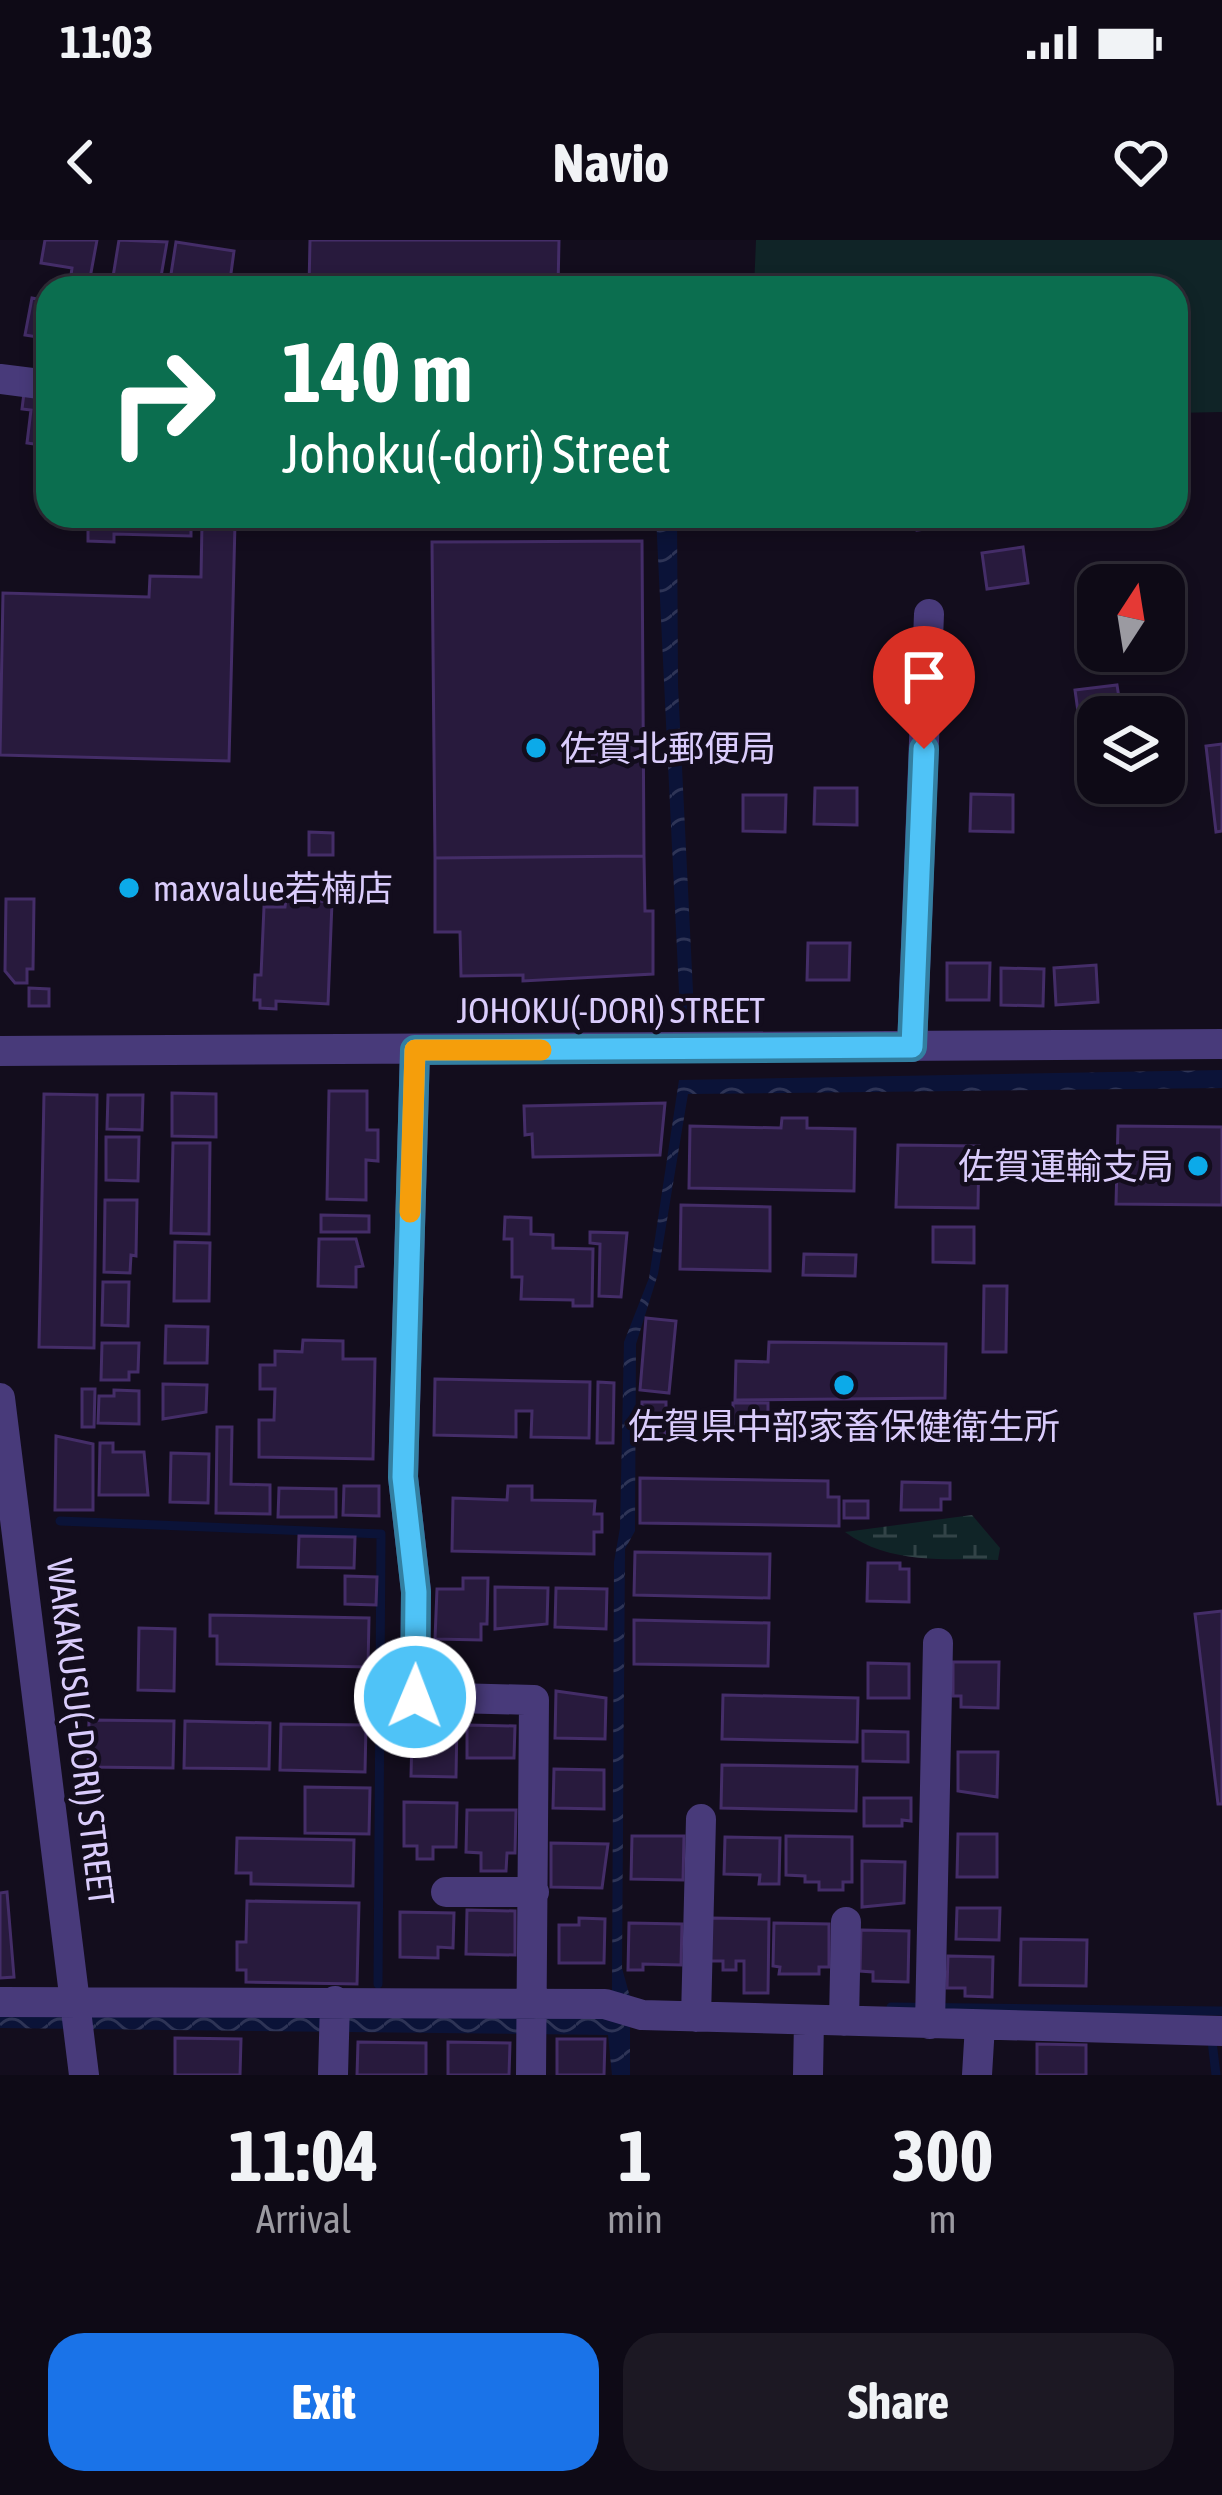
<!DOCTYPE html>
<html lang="en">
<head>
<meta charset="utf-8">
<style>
	:root { --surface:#0e0a16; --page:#1c1823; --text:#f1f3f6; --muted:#9b9aa1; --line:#2e2b35; --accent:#1a73e8 }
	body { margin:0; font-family:"Asap Condensed","Noto Sans JP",sans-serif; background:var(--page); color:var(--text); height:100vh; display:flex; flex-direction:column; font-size:45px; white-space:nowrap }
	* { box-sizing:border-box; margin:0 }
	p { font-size:39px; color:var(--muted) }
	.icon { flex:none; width:66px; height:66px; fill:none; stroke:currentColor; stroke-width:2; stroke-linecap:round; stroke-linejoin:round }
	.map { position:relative; height:1835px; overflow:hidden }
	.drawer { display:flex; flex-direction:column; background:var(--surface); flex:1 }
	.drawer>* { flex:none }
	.guide { position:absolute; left:36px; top:36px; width:1152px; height:252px; border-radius:36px; box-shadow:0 6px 18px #0003,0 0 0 3px var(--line); background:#0b6e4f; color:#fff; overflow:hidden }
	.needle { width:78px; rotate:12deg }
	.fabs { position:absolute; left:1077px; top:324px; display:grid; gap:24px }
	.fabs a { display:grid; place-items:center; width:108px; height:108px; border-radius:24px; background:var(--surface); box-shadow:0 6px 18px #0003,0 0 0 3px var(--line); font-size:60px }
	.pin { position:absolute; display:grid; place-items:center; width:102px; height:102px; color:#fff; margin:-123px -51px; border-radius:50% 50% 50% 0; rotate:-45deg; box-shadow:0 0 12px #0007 }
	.pin .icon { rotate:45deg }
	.me { position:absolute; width:132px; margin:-66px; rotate:1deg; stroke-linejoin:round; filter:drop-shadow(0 0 9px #0008) }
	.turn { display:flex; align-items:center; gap:42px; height:252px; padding:0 48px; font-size:54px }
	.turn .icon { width:156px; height:156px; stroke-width:2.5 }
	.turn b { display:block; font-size:84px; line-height:102px }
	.eta { display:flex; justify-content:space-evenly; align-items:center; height:204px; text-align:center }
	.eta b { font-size:72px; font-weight:700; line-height:84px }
	.button { display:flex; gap:24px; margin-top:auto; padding:24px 48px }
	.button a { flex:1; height:138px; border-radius:36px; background:var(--accent); color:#fff; font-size:48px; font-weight:700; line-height:138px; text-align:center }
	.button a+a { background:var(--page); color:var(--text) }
	.status { display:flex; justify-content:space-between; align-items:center; height:84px; padding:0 60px; background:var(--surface); direction:ltr }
	.status svg { height:33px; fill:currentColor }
	header { display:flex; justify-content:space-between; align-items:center; height:156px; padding:0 48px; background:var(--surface); font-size:54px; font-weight:700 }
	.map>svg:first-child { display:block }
</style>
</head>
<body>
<div class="status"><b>11:03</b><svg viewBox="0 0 49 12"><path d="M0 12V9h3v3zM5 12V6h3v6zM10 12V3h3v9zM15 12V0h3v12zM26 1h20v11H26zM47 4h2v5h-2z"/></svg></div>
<header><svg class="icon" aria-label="back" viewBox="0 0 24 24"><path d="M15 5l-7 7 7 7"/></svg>Navio<svg class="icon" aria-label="heart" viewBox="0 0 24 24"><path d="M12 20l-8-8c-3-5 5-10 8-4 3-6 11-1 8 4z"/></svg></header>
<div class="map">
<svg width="1222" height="1835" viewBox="0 0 1222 1835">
	<defs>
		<pattern id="wetland-marsh" width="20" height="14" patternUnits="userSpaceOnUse" patternTransform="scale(3)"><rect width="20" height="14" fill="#102427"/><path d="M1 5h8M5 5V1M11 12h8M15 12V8" fill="none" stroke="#324347"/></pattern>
		<pattern id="water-waves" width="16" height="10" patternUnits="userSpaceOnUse" patternTransform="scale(3)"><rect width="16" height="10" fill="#0b1338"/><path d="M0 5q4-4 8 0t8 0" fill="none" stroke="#2e3456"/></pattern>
	</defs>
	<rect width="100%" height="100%" fill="#130d1d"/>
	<path fill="url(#wetland-marsh)" d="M972,1275L1000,1308L998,1320C944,1318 890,1325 845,1292Z"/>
	<path fill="#102427" d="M756,0H1222V172L1176,173V48H754Z"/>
	<path fill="url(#water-waves)" d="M656,276H677L678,446L694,772H680Z
		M1222,830V848L688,854L658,1034L636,1104L635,1291L625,1309L622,1728L630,1757V1835H612L608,1795L0,1788V1776L612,1754L614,1322L620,1288L624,1102L649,1038L679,840Z"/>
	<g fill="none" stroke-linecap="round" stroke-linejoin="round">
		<path stroke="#0b1338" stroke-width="9" d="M60,1281L381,1294L378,1744
			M891,1767L1222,1771
			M1212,1801L1216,1835"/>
	</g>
	<path fill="#281a3d" stroke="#442d68" stroke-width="3" d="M45,0H97L90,38L71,35L72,28L41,23Z
		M119,0L167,2L159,48L112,43Z
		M310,0H559L558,48H309Z
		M176,2L234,11L229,48L169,47Z
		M592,37L616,38V48H592Z
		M32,58L48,61V110L42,109L44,98L25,95Z
		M24,153L48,156V206L27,203L31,170L22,169Z
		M88,276H191V296L114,294V302L88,301Z
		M915,276H958L959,285L917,290Z
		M202,283H235L229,521L0,515L3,353L149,357L150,336L201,337Z
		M642,301L644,616L435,618L432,302Z
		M1023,307L1028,343L987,349L982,313Z
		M1117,445L1122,477H1098V484L1080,486L1075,450Z
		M1098,491V528L1083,530L1078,493Z
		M1222,504V591L1216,592L1206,506Z
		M815,548H857V585L814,584Z
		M971,554L1013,555V592L970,591Z
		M743,555H786L785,592L743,591Z
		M309,592L333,593V615H309Z
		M644,616L645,671H653V734L523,741V735L461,736L460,692H435V618Z
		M6,659H34L33,729H27V743H15L5,731Z
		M286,659L332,662L328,764L276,761V769L260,768V760H254L255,735H261L264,667H285Z
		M808,703H850L849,740H807Z
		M947,723H990L989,760H947Z
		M1096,725L1098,762L1056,765L1054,728Z
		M1001,728L1044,729L1043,766L1001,765Z
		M29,748L49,749V766H29Z
		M329,851H367V890H378V921L366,920V960L327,959Z
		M172,853L216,854V897L172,896Z
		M44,854L97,855L94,1108L39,1107Z
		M108,855H143L142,890L107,889Z
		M665,863L660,915L533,917L532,894L525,895L524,866Z
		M782,878H807V888L855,889L854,951L689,948L690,886L781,888Z
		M1118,886L1222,887V965L1116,964Z
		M106,897H139L138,941L106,940Z
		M173,903H210L209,994L171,993Z
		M898,905L979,906L978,968L896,967Z
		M105,960H137L136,1016L131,1015L130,1033L104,1032Z
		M681,965L770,967V1031L680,1029Z
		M321,975L369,976V992H321Z
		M505,977L531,978V994L553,995V1008L593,1009L592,1066H573V1060L521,1059L522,1037H512V999H504Z
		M933,987H974V1023L933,1022Z
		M590,992L627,993L621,1057L599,1056L600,1004L590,1003Z
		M319,999H356L363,1026L356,1027V1047L318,1046Z
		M175,1002L210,1003L209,1061H174Z
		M804,1014L856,1015L855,1036L803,1035Z
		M103,1042H129L128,1086L102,1085Z
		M984,1046H1007L1006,1112H983Z
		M646,1078L676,1081L669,1153L640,1150Z
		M166,1086L208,1087L207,1123H165Z
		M303,1100L343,1101V1119H375L373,1219L259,1217V1180H274L275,1149H260V1125H275V1111L302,1112Z
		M769,1102L946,1104L945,1158L735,1160L736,1121L768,1122Z
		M102,1103H139L138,1132H129V1140H101Z
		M435,1139L590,1142L589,1198L531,1197L532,1171H516V1197L434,1195Z
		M598,1142L614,1143L613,1203H597Z
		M163,1144L207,1145L206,1172L163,1179Z
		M82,1149H95L94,1187H82Z
		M114,1150L139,1151V1184L98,1183L99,1156H114Z
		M642,1162H666V1171H672V1190H665V1200L641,1199Z
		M733,1163H768V1188H733Z
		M217,1187H232L231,1244L270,1245V1274L216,1273Z
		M56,1196L93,1204V1270H55Z
		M100,1203H113V1212H144L148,1255H99Z
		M171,1213L209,1214L208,1263L170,1262Z
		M640,1238L828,1241V1257H839V1286L640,1283Z
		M902,1242L950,1243V1259H941V1270H901Z
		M344,1246H379V1276L343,1275Z
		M508,1246H532V1260L595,1261L594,1274H602V1292H594V1314L452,1311L453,1258L507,1260Z
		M279,1248L336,1249V1277H278Z
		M844,1261H868V1278H844Z
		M299,1296L355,1297L354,1328L298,1327Z
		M635,1312L770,1314L769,1358L634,1355Z
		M868,1323H900V1329H909V1362L867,1361Z
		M345,1336L377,1337L376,1365L345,1364Z
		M463,1338H488L487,1384H481V1400L435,1399L437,1349H463Z
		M495,1347L548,1348L547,1384L495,1389Z
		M556,1348L607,1349L606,1389L555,1387Z
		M1222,1371V1564H1218L1195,1374Z
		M210,1375L369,1378L368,1427L217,1424V1396H210Z
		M634,1380L769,1383L768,1426L634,1424Z
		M139,1388L175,1389L174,1451L138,1450Z
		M953,1422H999L998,1468L961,1467V1456H953Z
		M868,1423L909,1424V1458H868Z
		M556,1451L606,1458L605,1499L555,1498Z
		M723,1455L858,1458L857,1502L722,1499Z
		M429,1479L457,1480L456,1537L411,1536L412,1496L428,1497Z
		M89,1480L174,1481L173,1528L88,1527Z
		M185,1481L270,1483L269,1529L184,1528Z
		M281,1484L366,1485L365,1532L280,1530Z
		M467,1485L515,1486L514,1518H467Z
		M863,1491L908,1492V1522L863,1521Z
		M958,1512H998L997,1557L958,1551Z
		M722,1525L857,1527L856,1571L721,1568Z
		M554,1529L604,1530V1569L553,1568Z
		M305,1547L370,1548L369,1594L305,1593Z
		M864,1558H911V1581L902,1580V1586H864Z
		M404,1562L457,1563L456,1607H433V1619H417V1606H404Z
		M467,1570H516L515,1613H507L506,1631H481V1613L466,1612Z
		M958,1594H997V1637H957Z
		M632,1596H684L683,1640L631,1639Z
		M786,1596L852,1597V1642H843V1650H819V1642H805V1636L786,1635Z
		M725,1597L780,1598L779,1644H759L760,1635L724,1634Z
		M237,1598L354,1600L353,1646L251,1644V1633H236Z
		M551,1603L608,1604L602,1648L551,1647Z
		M862,1621L905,1622L904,1663L862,1667Z
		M7,1652L14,1737L0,1738V1653Z
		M247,1661L359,1663L357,1744L246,1742V1730H237V1702H246Z
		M957,1668H1000L999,1700L956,1699Z
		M467,1670L515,1671V1715L466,1714Z
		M400,1672L454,1673L453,1708L438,1707V1718L400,1717Z
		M579,1678L605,1679L604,1723H559V1685H579Z
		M711,1678L769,1679L768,1753H744V1721H736V1730H723V1721H710Z
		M629,1683L682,1684L681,1725L643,1724V1730H628Z
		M774,1683L829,1684V1727H819V1734H779L780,1727L773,1726Z
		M861,1690L909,1691L908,1742L873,1741V1732L860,1731Z
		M1021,1699L1087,1700L1086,1746L1020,1745Z
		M948,1716L993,1717L992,1757L965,1756V1748H947Z
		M175,1798L241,1799L240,1835H175Z
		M557,1799H605L604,1835H557Z
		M358,1802L426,1803V1835H357Z
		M448,1802L510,1803L509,1835H448Z
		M1037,1804L1086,1805V1835H1037Z"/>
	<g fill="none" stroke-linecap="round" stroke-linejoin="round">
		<path stroke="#483a7a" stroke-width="30" d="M0,139L48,145
			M912,807L929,374
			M415,810L403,1237L416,1351L415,1457L534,1460L531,1835
			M0,811L1222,804
			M0,1158L84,1835
			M446,1652H534
			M0,1762L605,1764L642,1775L1222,1791
			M696,1777L701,1579
			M844,1781L846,1682
			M930,1784L938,1403
			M333,1835L335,1761
			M808,1835L809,1780
			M977,1835L980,1785"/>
	</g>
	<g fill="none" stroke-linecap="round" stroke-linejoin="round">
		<defs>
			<path id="route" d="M415,1457L416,1352L403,1237L415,810L912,807L924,509"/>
		</defs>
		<use href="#route" stroke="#337fa1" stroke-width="30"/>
		<use href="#route" stroke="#4fc3f7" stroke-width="21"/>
		<path stroke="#f59e0b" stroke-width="21" d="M410,972L415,810H541"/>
	</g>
	<g fill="#0caae9" stroke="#130d1d" stroke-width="4.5">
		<circle cx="536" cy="508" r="12"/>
		<circle cx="129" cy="648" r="12"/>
		<circle cx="1198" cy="926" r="12"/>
		<circle cx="844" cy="1145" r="12"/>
	</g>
	<g text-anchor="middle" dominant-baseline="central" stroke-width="9" stroke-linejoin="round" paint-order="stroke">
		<g font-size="36" fill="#daccfc" stroke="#130d1d" text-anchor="start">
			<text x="560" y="508">佐賀北郵便局</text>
			<text x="153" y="648">maxvalue若楠店</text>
			<text x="1174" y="926" text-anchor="end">佐賀運輸支局</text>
			<text x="844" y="1186" text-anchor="middle">佐賀県中部家畜保健衛生所</text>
		</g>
		<g font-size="36" fill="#daccfc" stroke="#130d1d">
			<text x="611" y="770">JOHOKU(-DORI) STREET</text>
			<text transform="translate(81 1492) rotate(83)">WAKAKUSU(-DORI) STREET</text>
		</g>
	</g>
</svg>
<div class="fabs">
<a><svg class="needle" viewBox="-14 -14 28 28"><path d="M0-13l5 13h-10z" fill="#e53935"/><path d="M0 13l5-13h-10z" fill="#9b9aa1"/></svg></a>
<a><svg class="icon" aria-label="layers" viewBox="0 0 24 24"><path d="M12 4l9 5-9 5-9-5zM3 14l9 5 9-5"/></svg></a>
</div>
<div class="pin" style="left:924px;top:509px;background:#d93025"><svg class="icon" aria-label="arrive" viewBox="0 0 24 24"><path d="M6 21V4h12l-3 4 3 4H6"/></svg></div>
<svg class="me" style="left:415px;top:1457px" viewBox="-20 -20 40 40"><circle r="17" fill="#4fc3f7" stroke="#fff" stroke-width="3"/><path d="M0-11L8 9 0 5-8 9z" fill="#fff"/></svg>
<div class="guide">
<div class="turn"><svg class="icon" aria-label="right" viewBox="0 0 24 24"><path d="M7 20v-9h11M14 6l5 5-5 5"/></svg><div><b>140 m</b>Johoku(-dori) Street</div></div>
</div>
</div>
<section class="drawer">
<div class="eta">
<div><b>11:04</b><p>Arrival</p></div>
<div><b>1</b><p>min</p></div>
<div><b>300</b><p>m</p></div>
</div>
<div class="button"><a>Exit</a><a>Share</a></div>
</section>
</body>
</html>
